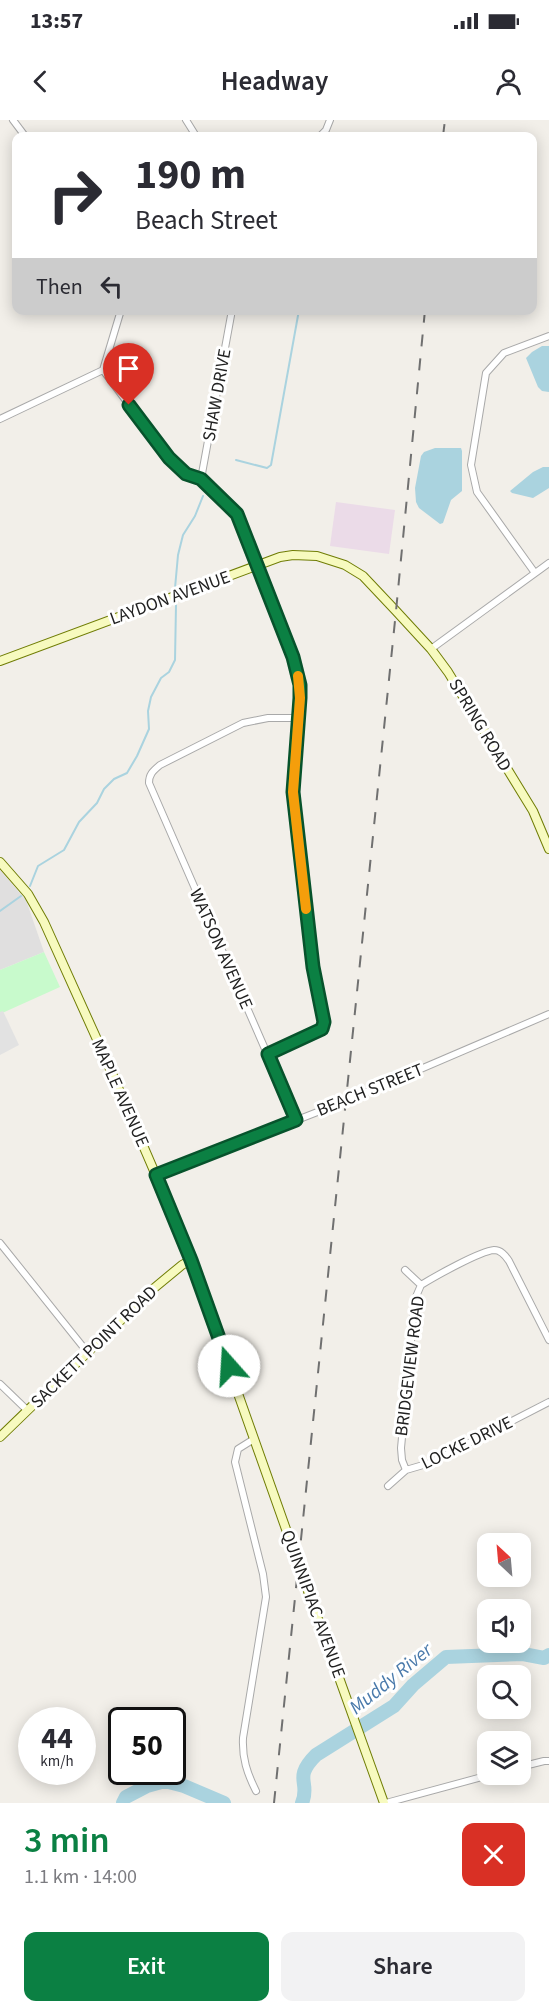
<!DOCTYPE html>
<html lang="en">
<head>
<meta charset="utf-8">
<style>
	:root { --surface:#fff; --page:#f2f2f3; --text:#2b2b33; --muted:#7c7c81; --accent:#0b8043 }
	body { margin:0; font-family:"Source Sans 3",sans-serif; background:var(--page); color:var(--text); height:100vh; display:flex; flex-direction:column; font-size:22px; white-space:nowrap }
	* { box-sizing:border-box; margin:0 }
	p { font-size:20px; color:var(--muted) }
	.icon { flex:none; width:33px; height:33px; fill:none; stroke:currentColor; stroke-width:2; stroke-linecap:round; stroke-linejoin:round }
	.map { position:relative; height:1683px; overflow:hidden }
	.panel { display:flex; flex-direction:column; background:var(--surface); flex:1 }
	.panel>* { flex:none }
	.hud { position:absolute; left:12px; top:12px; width:525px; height:183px; border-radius:12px; box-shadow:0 3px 15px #0003; background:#fff; color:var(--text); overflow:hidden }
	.needle { width:39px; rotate:334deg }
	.tools { position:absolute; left:477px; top:1413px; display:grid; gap:12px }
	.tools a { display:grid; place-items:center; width:54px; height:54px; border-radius:12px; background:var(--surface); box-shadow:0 3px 15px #0003; font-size:30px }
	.speed { position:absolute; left:18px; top:1587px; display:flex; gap:12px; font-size:30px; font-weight:700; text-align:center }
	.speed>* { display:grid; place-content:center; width:78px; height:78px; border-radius:50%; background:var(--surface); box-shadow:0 3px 15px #0003; line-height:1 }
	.speed small { font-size:15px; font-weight:400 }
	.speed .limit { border:3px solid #111; border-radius:9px; background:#fff; color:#111 }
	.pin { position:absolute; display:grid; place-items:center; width:51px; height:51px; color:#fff; margin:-62px -26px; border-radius:50% 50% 50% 0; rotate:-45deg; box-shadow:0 0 6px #0007 }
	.pin .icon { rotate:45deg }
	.me { position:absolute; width:66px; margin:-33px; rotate:341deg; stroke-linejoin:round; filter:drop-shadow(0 0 4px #0008) }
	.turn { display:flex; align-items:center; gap:21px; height:126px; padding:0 24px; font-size:27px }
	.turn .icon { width:78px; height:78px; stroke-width:2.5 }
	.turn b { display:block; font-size:42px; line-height:51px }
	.then { display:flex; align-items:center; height:57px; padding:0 24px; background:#0003; gap:12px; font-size:22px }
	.round { display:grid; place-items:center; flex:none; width:63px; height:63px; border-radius:12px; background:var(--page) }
	.head { display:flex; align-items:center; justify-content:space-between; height:102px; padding:0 24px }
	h1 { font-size:36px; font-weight:600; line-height:45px; color:var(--accent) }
	.action { display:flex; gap:12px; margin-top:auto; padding:12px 24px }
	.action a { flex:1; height:69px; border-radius:12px; background:var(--accent); color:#fff; font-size:24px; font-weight:600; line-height:69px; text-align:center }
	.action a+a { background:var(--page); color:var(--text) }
	.status { display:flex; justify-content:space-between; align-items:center; height:42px; padding:0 30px; background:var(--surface); direction:ltr }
	.status svg { height:16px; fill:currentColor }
	header { display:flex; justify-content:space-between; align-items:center; height:78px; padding:0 24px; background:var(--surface); font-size:27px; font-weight:600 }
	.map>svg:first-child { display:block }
</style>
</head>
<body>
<div class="status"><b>13:57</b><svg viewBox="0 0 49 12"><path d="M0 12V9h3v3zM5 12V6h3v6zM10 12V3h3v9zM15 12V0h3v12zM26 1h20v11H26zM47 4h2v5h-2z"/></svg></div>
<header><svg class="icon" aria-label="back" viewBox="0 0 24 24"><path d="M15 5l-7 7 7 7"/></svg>Headway<svg class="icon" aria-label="person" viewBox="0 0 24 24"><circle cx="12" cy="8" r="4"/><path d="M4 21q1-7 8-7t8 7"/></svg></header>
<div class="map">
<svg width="549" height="1683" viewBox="0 0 549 1683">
	<rect width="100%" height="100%" fill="#f2efe9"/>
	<path fill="#e0dfdf" d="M0,750L26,780L44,832L0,850Z"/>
	<path fill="#ebdbe8" d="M336,382L395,390L389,434L330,426Z"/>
	<path fill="#c8facc" d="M44,832L60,867L0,894V850Z"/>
	<path fill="#e2e2e2" d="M3,891L19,925L0,935V892Z"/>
	<path fill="#aad3df" d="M542,226H549V272L542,271L538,267L526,238L532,232Z
		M435,328H461L462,331V371L451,380L443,403L440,404L419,388L416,382L415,368L421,336L424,332Z
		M543,347H549V368L533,378L512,373L510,371L533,352Z"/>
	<path fill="#fff" d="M296,1411L307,1439L302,1478L291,1446Z"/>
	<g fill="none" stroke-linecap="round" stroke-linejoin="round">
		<path stroke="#aad3df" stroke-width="2" d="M236,340L267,348L271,345L299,190
			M175,468L178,435L183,415L195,396L203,376
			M30,766L38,746L64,730L79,702L97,683L104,669L114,659L127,653L137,636L149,609L148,591L151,577L161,558L169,552L175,540L176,485
			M0,791L21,776"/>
		<path stroke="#aad3df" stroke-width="14" d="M123,1683L126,1677L147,1666L165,1661L184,1666L224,1683
			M302,1683C311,1662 292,1659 316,1635L394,1586L413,1565L446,1537L523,1534L544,1538L549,1535"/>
		<defs>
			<path id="street" d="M13,0L25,16
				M186,0L196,16
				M320,16L326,10L330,0
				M103,250L121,190
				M0,299L103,250L169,338L186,354L201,359L237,395L293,537L300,565V578L293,672L313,847L324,902L322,909L318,911L268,934
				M201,359L232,190
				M535,453L477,372L471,345L486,253L504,233L549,216
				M431,529L549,443
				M374,969L549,894
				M296,1000L149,663C149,654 153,651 160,645L243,603L268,598H299
				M156,1055L320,991
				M0,1123L88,1233
				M405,1150L421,1165L415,1179L401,1328L402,1340L406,1350
				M421,1165C434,1157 480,1131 494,1130C501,1130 505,1135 509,1141L549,1220
				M0,1264L27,1290
				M254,1319L238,1329L235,1342L263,1454L266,1477L243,1618C242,1638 247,1653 256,1671
				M388,1366L406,1350L430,1343L549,1282
				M520,1647L544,1641H549
				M386,1683L493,1654"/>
			<path id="secondary" d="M0,541L280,437L293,435L317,436L345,445L363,456L396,491L431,529L448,552L533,691L549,729
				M0,742L28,774L44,802L104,935L183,1118L293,1429
				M0,1317L153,1169L182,1145L191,1140
				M304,1460L384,1683"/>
		</defs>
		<use href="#street" stroke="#a9a9a9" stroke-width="8"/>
		<use href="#secondary" stroke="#707d05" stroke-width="10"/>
		<use href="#street" stroke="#fff" stroke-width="6"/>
		<use href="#secondary" stroke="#f7fabf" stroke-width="8"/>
		<path stroke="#707070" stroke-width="2" stroke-dasharray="12 12" stroke-linecap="butt" d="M443,16L445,0
			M274,1683L396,491L425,190"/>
		<defs>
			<path id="street-bridge" d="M320,991L374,969"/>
			<path id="secondary-bridge" d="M293,1429L304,1460"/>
		</defs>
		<use href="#street-bridge" stroke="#a9a9a9" stroke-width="8" stroke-linecap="butt"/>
		<use href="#secondary-bridge" stroke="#707d05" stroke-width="10" stroke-linecap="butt"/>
		<use href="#street-bridge" stroke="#fff" stroke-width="6"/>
		<use href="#secondary-bridge" stroke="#f7fabf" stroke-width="8"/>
	</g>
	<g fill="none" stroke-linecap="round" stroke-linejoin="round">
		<defs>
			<path id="route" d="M129,285L169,338L186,354L201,359L237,394L293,537L300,565V578L293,672L313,847L324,902L322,909L268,934L296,1000L156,1055L191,1140L229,1246"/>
		</defs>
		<use href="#route" stroke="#07532c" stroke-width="15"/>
		<use href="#route" stroke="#0b8043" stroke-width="10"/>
		<path stroke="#f59e0b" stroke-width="10" d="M298,556L300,578L293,672L306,789"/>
	</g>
	<g text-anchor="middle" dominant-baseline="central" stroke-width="6" stroke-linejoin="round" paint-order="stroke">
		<g font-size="18" fill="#222" stroke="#fff">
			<text transform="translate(217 275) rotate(-80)">SHAW DRIVE</text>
			<text transform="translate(170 478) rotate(-20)">LAYDON AVENUE</text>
			<text transform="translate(480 605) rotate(59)">SPRING ROAD</text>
			<text transform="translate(221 829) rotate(66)">WATSON AVENUE</text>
			<text transform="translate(370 970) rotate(-22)">BEACH STREET</text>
			<text transform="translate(120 973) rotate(66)">MAPLE AVENUE</text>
			<text transform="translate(94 1227) rotate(-44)">SACKETT POINT ROAD</text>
			<text transform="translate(410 1246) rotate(-83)">BRIDGEVIEW ROAD</text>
			<text transform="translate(467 1323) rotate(-26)">LOCKE DRIVE</text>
			<text transform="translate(313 1484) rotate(70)">QUINNIPIAC AVENUE</text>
		</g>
		<g font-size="20" font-style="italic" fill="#4a7aab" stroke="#fff">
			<text transform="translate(391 1559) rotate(-39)">Muddy River</text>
		</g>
	</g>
</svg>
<div class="tools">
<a><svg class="needle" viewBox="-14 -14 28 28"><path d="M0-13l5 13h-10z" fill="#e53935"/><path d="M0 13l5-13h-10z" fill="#7c7c81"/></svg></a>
<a><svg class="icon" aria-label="sound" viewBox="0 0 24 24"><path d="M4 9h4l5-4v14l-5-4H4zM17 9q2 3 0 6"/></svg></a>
<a><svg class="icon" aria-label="search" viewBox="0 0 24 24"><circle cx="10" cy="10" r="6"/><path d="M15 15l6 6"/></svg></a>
<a><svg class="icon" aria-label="layers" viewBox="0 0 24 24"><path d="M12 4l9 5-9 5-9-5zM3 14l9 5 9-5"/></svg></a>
</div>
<div class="speed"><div>44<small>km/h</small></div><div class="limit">50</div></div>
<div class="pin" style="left:129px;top:285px;background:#d93025"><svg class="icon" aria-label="arrive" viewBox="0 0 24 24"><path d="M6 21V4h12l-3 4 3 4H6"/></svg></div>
<svg class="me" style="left:229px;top:1246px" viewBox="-20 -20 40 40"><circle r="19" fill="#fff"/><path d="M0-13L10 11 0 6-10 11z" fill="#0b8043"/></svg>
<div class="hud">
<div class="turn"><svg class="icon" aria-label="right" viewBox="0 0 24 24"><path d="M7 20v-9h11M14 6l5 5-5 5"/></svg><div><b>190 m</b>Beach Street</div></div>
<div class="then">Then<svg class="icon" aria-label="left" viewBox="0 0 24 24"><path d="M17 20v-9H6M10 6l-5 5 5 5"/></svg></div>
</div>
</div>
<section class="panel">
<div class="head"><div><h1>3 min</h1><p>1.1 km · 14:00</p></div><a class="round" style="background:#d93025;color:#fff"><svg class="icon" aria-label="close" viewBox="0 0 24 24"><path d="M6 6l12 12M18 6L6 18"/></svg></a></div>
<div class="action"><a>Exit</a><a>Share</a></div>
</section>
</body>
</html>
